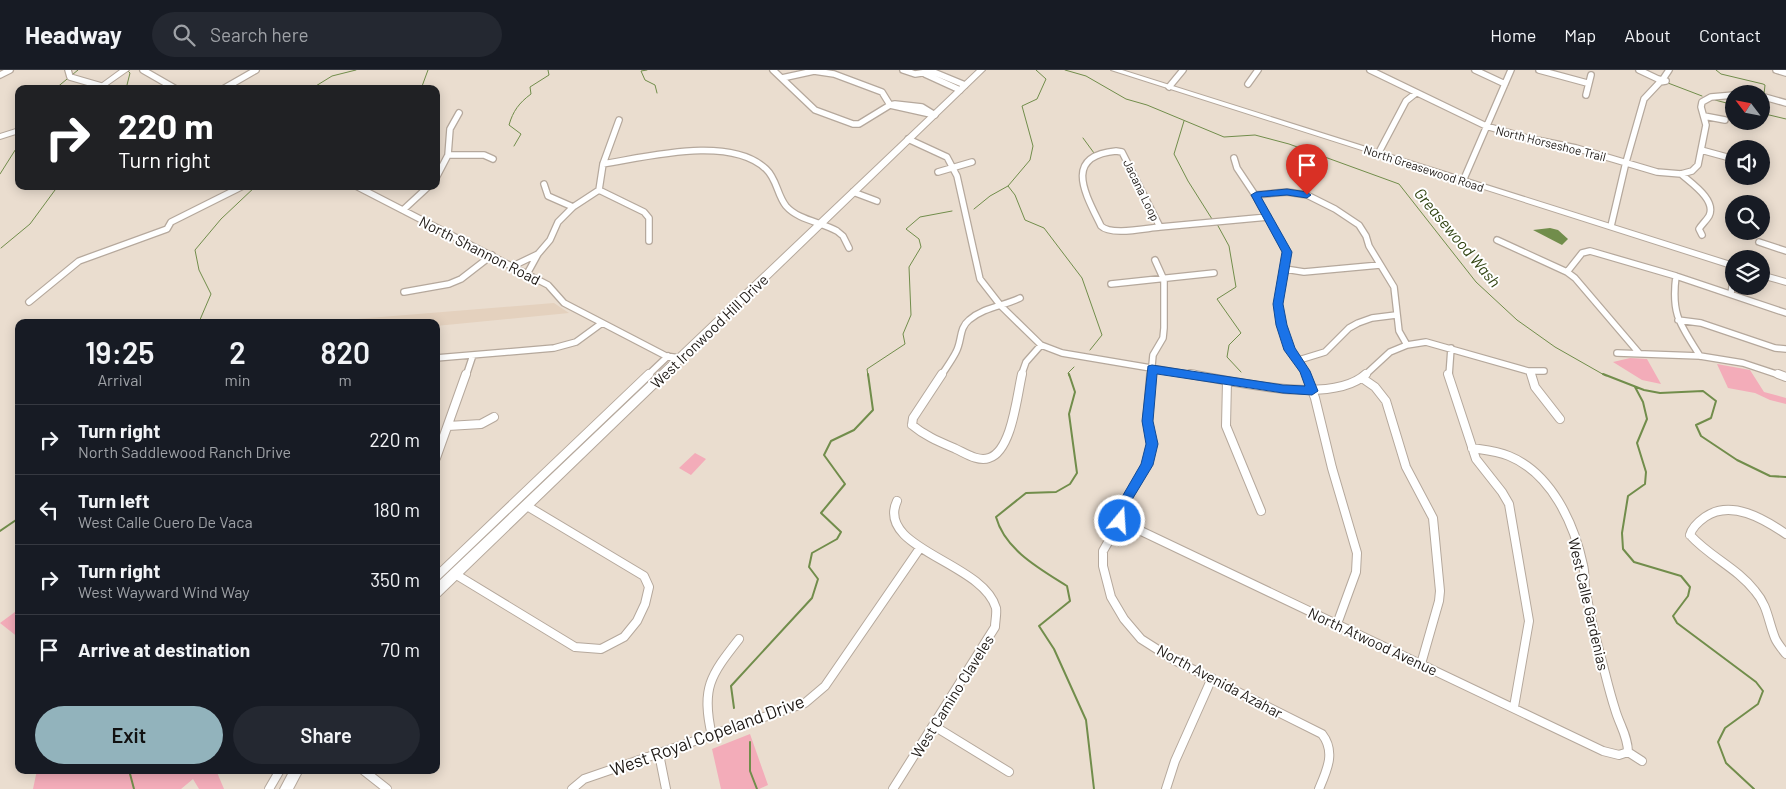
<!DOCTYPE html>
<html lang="en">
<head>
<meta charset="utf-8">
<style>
	:root { --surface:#171b24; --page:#242831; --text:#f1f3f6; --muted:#9ea1a6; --line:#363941; --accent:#92b3bc }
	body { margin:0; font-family:Barlow,sans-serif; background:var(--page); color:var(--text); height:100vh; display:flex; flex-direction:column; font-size:19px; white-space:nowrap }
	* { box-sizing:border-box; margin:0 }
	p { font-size:16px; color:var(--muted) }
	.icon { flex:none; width:28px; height:28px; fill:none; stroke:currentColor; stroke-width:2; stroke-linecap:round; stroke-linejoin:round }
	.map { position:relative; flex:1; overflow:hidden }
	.panel { position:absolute; left:15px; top:249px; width:425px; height:455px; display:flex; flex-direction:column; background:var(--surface); border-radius:10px; box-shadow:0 2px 12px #0003 }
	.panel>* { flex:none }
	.banner { position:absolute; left:15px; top:15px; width:425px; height:105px; border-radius:10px; box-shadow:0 2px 12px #0003; background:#202124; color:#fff; overflow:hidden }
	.needle { width:32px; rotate:302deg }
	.buttons { position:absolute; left:1725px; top:15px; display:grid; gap:10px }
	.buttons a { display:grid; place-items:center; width:45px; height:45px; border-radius:50%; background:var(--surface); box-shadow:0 2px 12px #0003; font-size:25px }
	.pin { position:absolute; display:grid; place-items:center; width:42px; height:42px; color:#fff; margin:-51px -21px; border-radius:50% 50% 50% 0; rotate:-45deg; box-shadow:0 0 5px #0007 }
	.pin .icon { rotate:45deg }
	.me { position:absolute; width:55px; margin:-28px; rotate:18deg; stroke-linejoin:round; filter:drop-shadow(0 0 4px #0008) }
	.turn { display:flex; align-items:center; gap:18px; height:105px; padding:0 20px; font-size:22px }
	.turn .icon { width:65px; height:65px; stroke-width:2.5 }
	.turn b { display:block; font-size:35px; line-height:42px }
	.eta { display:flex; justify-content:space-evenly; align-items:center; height:85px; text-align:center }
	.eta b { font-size:30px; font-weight:600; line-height:35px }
	.button { display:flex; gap:10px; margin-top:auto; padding:10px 20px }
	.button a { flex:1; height:58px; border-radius:30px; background:var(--accent); color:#111; font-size:20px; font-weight:600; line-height:58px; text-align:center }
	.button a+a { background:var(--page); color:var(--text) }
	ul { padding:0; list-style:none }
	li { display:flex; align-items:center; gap:15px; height:70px; padding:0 20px; border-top:1px solid var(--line) }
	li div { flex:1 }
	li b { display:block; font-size:19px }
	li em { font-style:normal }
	header { display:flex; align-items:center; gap:30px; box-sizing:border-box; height:70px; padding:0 25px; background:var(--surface); border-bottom:1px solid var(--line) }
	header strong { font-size:24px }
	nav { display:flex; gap:28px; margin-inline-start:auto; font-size:18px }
	.search { width:350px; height:45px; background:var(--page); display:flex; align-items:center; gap:12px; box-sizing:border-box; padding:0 18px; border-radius:28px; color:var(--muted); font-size:19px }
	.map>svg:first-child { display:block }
</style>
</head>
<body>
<header>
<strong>Headway</strong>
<div class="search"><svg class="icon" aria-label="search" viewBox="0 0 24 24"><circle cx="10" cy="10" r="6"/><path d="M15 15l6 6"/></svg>Search here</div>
<nav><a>Home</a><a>Map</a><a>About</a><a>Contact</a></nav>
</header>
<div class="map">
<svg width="1786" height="719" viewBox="0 0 1786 719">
	<rect width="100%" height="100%" fill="#eaddcf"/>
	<path fill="#e4d1be" d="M554,233L569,243L436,256V252H320Z"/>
	<path fill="#f3acb9" d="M1630,288L1647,289L1661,314L1642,310L1613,292Z
		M1717,294L1750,300L1764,322L1786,328V334L1770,330L1755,323L1728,318Z
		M695,383L706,389L691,405L679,398Z
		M19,539V568L0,553Z
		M750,664L768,715L759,719H721L712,679Z
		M37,700H216L224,719H199L193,709L181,719H33Z"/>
	<path fill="#718d4b" d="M1550,158L1558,160L1568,169L1562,175L1533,160Z"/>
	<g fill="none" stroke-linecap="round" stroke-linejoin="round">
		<path stroke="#718d4b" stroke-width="1" d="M647,0L641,1L645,10L655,15L657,23
			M1036,0L1046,9L1037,29L1022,36L1033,76L1030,90L1008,116L1015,125L1025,150L1044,158L1082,208L1102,265L1090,280
			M1065,0L1086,6L1126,29L1147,35L1224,67L1255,65L1289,74L1399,114L1476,212L1517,250L1555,277L1606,306
			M1716,0L1721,4L1763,14L1765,15L1764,24
			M1668,13L1702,26
			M55,19L78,0
			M126,19L130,3L127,0
			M311,19L332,6L356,0
			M421,19L428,0
			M1715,30L1734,35
			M1761,43L1786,49
			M1184,51L1174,84L1188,111L1212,149
			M1083,68L1094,83
			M514,76L521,64L509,55C513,41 519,33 531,24L530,17L549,5L548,0
			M0,104L19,74
			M974,139L990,126L1008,116
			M1217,154L1229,176L1236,217L1217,229L1241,263L1229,275L1227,287L1241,302
			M1,178L30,154L58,116
			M199,252L211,224L199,200L195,180L221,149L256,116
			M868,306L867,299L905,274L903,264L911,245L909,197L921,177L919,169L906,159L920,147L952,141
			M1069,306L1068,303L1074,297"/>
		<path stroke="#718d4b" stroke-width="2" d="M1069,304L1075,322L1069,344L1077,403L1070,414L1056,422L1026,423L996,447C1005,480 1040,499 1067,516L1070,531L1039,556L1054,579L1086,650L1094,719
			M1603,304L1644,320L1660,323L1703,321L1716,331L1711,348L1696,355L1701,366L1737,390L1770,406L1786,407
			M1635,317L1643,332L1647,349L1637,373L1646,402L1645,414L1628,426L1622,463L1623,479L1634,492L1681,506L1690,517L1688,526L1673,546L1677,553L1756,612L1763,621L1758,634L1725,658L1718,672L1726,693L1754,719
			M0,461L19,448
			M734,638L731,616L812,528L818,509L809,497L812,483L837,469L841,462L821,443L845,414L824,385L831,371L854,360L873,340L868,304
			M750,672V701L757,719
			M129,700L134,719"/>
		<defs>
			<path id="street-far1" d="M68,0L70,7L101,16
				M143,0L176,19
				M773,0L815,40L853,54H859L890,35L882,22L834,4L814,1L782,8
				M903,0L915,4L928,2
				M1370,0L1486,56L1527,68L1576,78L1657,102L1681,104L1692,101L1698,95L1706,55L1701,37L1702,32L1711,27L1734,25
				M1475,0L1505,14
				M1539,0L1587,13
				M1639,0L1658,9
				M1776,0L1786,3
				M931,1L965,15
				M925,4L960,20
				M0,5L10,0
				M1658,9L1666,11L1660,12Z
				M1663,9L1669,0
				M1248,14L1258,0
				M1169,17L1183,0
				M223,19L256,0
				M1586,25L1591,5
				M1761,26L1786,33
				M895,34L922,37L935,45L890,35Z
				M1704,46L1725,50
				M908,69L947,87L957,106L980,209L1001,236L1041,275L1062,283L1198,306
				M1701,80L1734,89
				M1116,81L1122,82L1160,157C1146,158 1111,166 1101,156C1086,125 1062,86 1116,81Z
				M1378,84L1406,31L1416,23
				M448,85H484L493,89
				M1234,88L1237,98L1255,125L1287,182L1278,234L1281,255L1290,279L1307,306
				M603,94C647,87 730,65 766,99C777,109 777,125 786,136C798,150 821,152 837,161L843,166L849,178
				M938,102L972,92
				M1681,104C1691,113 1717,130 1709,146C1706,151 1702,154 1699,159L1702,165
				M436,108L448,85L450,59L459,43
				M1463,111L1511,0
				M544,114L548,126L573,137
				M356,116L548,215L564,233L666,286L680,288
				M599,120L644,142L649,148V171
				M853,122L877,131
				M1255,125L1287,122L1307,125L1335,139L1359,155L1366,166L1369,176L1394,217L1399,261L1407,275
				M403,140L429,116
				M1611,156L1626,92L1644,29L1660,12
				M1160,157L1268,147
				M1497,170L1567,202L1575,208L1639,283
				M1759,172L1786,181
				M513,196L538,184L550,170L558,152L573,137L599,120L603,94L619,50
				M1285,199L1304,202L1380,195
				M1567,202L1582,183L1590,181L1676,206L1786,243
				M527,204L538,184
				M1676,206C1671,245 1680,254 1700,286
				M1111,214L1214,203
				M404,222L449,214L461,209L492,185
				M1731,224L1734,202
				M29,232L79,191L167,159L171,152L243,116
				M1678,250L1701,253L1775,278L1786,279
				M1617,283L1700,286L1743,293L1782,306
				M436,288L554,278L576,272L602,253
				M1299,290L1325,282L1349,258L1358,253L1372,248L1396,245
				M1530,301L1531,306
				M466,306L473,285
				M647,306L668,286
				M941,306C946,298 952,290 956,282C962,271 959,258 969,250C984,237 1004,236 1020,228
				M1021,306L1026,292L1041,275
				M1151,306L1153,285L1163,268L1164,258V210L1155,190
				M1364,306L1390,282L1407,275L1426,272L1528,301H1544
				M1449,306L1451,278"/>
			<path id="street" d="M1151,304L1147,351L1152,374L1147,395L1125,432L1120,451L1103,481V496L1111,527L1124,549L1141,569L1174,590L1322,664C1336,682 1327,700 1319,719
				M1190,304C1232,311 1332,336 1366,304
				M1306,304L1315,328L1332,398L1357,483L1356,502L1337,554
				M1448,304L1476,389L1502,422L1509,434L1529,551L1514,637
				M1531,304L1535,317L1560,349
				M1778,304L1786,307
				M1362,308L1375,317L1386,331L1406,397L1433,448L1440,521L1439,531L1421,594
				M1227,311L1226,356L1261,441
				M912,355C925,366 940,372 956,379C965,383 978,392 989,388C1012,381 1017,325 1022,304
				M912,355L913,348L942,304
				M448,356L481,354L494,347
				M1472,378C1485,380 1497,381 1509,386C1551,403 1574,453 1583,495C1585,502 1584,510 1585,517C1589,540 1594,562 1600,584C1605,602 1609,621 1615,639C1619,654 1628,666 1628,682
				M436,388L466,304
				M1120,451L1603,681L1619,685L1628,682
				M1690,465C1710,487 1737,498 1755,521C1768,536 1768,551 1775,568C1777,573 1782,579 1786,584
				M1690,465C1692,457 1698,452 1705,447C1731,429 1764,449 1786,464
				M455,504L575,577L601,579L624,567L637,551L645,534L649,517L644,506L527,436
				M436,507L649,304
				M934,656L1009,702
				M712,666C701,618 710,606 739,569
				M1628,682L1642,691
				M659,684L666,719
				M363,700L387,719
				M269,719L280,700
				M572,719L584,709L805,633L825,616L920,478
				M893,719L995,557C995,551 997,544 996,538C983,492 875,479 897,431
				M1166,719L1175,691L1212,608"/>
			<path id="secondary" d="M120,0H129L102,19H94Z
				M977,0H985L440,526L436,527V514Z
				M1111,0H1122L1734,193V199Z
				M19,58V63L0,69V64Z
				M1761,202L1786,209V215L1761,208Z
				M290,700H303L293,719H280Z"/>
		</defs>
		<use href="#street-far1" stroke="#b5a89c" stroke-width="8"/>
		<use href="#street" stroke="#b5a89c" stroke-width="10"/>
		<use href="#secondary" stroke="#b5a89c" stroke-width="2"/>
		<use href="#street-far1" stroke="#fff" stroke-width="5.5"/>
		<use href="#street" stroke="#fff" stroke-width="8"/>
		<use href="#secondary" fill="#fff" fill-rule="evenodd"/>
	</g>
	<path fill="#1a73e8" stroke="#114b97" d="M1287,119L1307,122L1311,125L1307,128L1287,125L1261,127L1292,182L1283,234L1287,255L1295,278L1310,301L1318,321L1312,325L1283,323L1157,304L1153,351L1158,374L1153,395L1130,433L1124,455H1116L1114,451L1119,432L1141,394L1146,374L1142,351L1148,296L1152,295L1283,315L1305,316L1300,302L1284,280L1276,255L1273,234L1282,182L1251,125L1256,122Z"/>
	<g text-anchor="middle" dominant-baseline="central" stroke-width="4" stroke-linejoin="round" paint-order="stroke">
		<g font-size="12" fill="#1d1814" stroke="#fff">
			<text transform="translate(1551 73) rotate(14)">North Horseshoe Trail</text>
			<text transform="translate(1424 98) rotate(18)">North Greasewood Road</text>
			<text transform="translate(1142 120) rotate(64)">Jacana Loop</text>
		</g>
		<g font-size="15" fill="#1d1814" stroke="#fff">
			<text transform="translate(480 180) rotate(27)">North Shannon Road</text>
			<text transform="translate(709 261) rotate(-44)">West Ironwood Hill Drive</text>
			<text transform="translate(1589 534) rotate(77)">West Calle Gardenias</text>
			<text transform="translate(1373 571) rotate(25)">North Atwood Avenue</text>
			<text transform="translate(1220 611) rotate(28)">North Avenida Azahar</text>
			<text transform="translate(952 626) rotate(-58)">West Camino Claveles</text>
		</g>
		<g font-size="16" font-style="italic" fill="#314412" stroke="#fff">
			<text transform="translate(1458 167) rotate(50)">Greasewood Wash</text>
		</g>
		<g font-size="18" fill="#1d1814" stroke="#fff">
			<text transform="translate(707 665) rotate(-20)">West Royal Copeland Drive</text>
		</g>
	</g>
</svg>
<div class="buttons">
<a><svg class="needle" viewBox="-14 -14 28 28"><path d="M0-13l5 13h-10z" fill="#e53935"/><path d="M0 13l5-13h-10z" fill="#9ea1a6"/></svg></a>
<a><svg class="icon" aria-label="sound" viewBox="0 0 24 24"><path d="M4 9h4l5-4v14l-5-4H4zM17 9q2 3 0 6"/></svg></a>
<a><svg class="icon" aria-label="search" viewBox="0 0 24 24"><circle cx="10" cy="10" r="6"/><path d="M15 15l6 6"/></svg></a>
<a><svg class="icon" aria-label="layers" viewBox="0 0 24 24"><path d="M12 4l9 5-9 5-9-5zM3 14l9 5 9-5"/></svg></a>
</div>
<div class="pin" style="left:1307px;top:125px;background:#d93025"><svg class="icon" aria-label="arrive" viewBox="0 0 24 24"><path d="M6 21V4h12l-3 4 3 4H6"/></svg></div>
<svg class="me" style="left:1120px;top:451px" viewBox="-20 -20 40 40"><circle r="17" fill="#1a73e8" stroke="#fff" stroke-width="3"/><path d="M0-11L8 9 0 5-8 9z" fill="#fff"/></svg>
<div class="banner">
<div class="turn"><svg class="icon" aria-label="right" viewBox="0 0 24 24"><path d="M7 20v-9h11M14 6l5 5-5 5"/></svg><div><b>220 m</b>Turn right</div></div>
</div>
<section class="panel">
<div class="eta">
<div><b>19:25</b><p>Arrival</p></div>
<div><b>2</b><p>min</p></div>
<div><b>820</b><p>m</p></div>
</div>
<ul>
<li><svg class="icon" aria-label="right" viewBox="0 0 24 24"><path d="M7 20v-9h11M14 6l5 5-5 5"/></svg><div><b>Turn right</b><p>North Saddlewood Ranch Drive</p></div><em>220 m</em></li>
<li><svg class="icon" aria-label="left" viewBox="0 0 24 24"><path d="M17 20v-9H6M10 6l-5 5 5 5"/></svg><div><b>Turn left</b><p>West Calle Cuero De Vaca</p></div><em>180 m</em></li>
<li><svg class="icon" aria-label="right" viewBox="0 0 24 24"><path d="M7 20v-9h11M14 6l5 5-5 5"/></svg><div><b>Turn right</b><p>West Wayward Wind Way</p></div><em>350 m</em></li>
<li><svg class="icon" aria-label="arrive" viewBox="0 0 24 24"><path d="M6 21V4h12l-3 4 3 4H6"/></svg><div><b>Arrive at destination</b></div><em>70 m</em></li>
</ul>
<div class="button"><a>Exit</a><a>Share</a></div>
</section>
</div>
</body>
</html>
